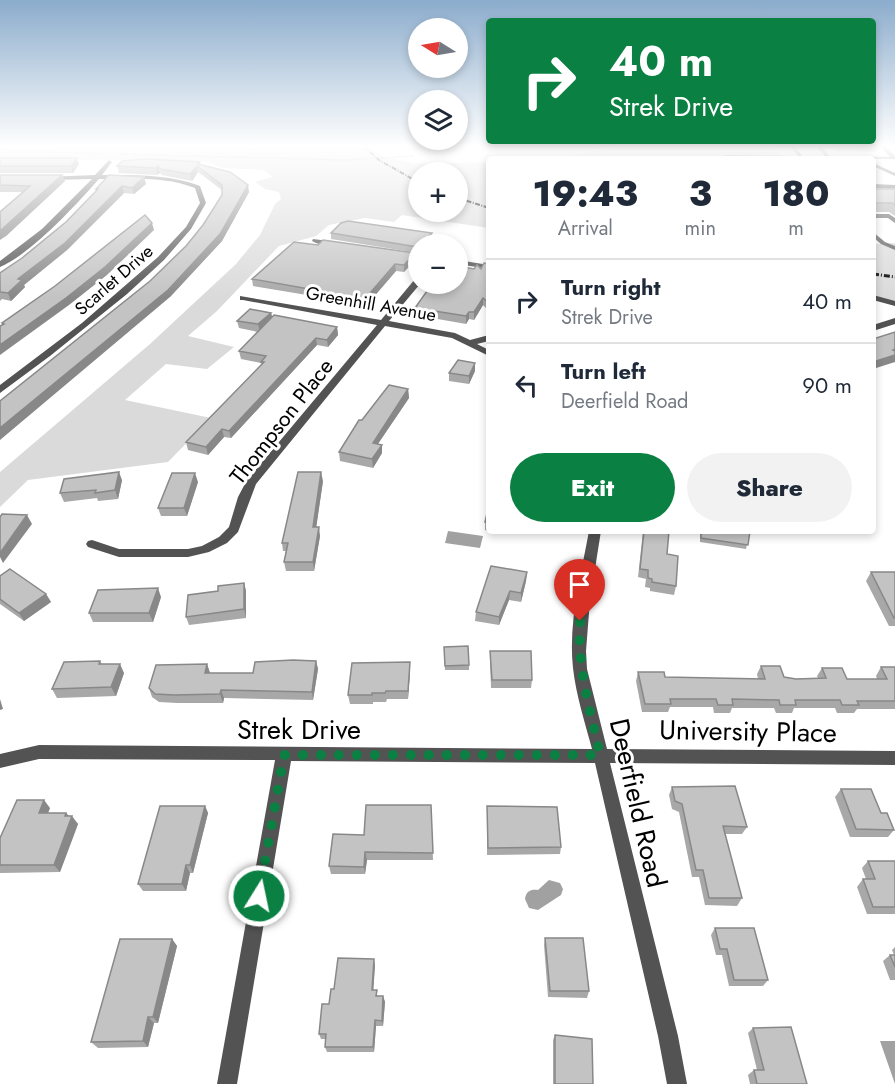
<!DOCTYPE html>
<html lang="en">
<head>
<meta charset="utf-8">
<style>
	:root { --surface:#fff; --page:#f2f2f3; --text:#1f2937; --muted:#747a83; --line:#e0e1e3; --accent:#0b8043 }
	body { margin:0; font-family:Jost,sans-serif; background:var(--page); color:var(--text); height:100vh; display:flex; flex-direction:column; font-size:22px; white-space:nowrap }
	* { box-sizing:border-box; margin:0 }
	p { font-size:20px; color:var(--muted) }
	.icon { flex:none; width:33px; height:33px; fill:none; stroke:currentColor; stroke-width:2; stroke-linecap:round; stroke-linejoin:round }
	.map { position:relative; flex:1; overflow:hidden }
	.sheet { position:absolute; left:486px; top:156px; width:390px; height:378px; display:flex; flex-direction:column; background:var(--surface); border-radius:6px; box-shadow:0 3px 9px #0003 }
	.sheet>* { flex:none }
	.guide { position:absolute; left:486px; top:18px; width:390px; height:126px; border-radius:6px; box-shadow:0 3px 9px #0003; background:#0b8043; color:#fff; overflow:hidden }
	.needle { width:39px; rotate:281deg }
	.tools { position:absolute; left:408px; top:18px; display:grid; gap:12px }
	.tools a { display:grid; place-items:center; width:60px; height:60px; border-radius:50%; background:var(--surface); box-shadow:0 3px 9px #0003; font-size:30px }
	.pin { position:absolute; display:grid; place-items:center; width:51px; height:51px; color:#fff; margin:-62px -26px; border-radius:50% 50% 50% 0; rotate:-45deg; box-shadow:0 0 6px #0007 }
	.pin .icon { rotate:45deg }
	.me { position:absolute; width:66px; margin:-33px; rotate:10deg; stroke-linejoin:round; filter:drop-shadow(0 0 4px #0008) }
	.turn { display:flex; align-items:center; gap:21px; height:126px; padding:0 24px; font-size:27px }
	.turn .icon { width:78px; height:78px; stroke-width:2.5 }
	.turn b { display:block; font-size:42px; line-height:51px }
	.eta { display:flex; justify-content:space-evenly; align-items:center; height:102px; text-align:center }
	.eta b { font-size:36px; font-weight:800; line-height:42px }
	.action { display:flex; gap:12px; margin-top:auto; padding:12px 24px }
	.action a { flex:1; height:69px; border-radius:36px; background:var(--accent); color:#fff; font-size:24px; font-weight:800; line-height:69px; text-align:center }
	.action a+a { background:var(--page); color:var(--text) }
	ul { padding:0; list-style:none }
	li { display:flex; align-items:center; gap:18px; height:84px; padding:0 24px; border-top:2px solid var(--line) }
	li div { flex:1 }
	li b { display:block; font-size:22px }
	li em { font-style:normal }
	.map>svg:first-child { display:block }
</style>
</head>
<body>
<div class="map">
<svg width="895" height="1084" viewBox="0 0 895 1084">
	<rect width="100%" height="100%" fill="#fff"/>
	<path fill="#dadada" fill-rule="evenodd" d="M0,146H369L384,157L413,163L428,164L489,162V228L402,215L394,222L365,218L329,225L316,236L279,246L217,311L188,336L234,347L207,369L166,364L125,400L211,418L168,462L28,480L0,507V472L150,344L236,264L260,235L275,204L281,199L279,192L265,189L255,182L273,177L264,170L223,168L205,161L0,159ZM418,172H458V212H418Z
		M632,146H774L782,159H547Z
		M895,243V304L873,297V244Z"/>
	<path fill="#a1a1a1" d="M448,531L483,536L480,548L445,543Z
		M549,880L560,883L563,889L561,895L538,910L529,908L525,899C526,891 531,889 538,890Z
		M880,1041H895V1084Z"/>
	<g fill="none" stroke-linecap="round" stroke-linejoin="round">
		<path stroke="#757575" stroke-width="1.5" stroke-dasharray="1 1.5" stroke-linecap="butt" d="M0,150L104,154
			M117,154L345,160L414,156
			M195,157L207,146"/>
		<path fill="#535353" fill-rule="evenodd" d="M790,146H795L802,156H825L816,146H821L829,156L890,157L880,146H885L895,156V159L726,157L724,156L726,155L798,156Z
			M873,163L895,173V176L873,166Z
			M873,214H889L895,218V223L888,218H873Z
			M873,232L885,242L895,246V250L881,244L873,237Z"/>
		<path fill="#535353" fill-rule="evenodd" d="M109,160L112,162L102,175C134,175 169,174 200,186L206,203L191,229L164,260L127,294L50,356L0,393V385L82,323L158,257L186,227L200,203L195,188C166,176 130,179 99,179C76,205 31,254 0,267V261L42,229L92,179L48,180L46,179V177L95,175Z
			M873,184L895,185V189L873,188Z
			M313,239L337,242L341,244C334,248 319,245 312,241Z
			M458,260L489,265V269L458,264Z
			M415,279H418V284H420L389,321L455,333L470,340L489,335V341L477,344L489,350V356L452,338L385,326L256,484L238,532L227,543L209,552L188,557H119L88,547L86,544L88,541L92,540L119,549H188L202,546L219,537L229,527L238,497L247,480L377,325L243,300H240V296L381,320Z
			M873,295L895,301V306L873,300Z
			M895,318V324L873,331V325Z
			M589,531H601L590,600L586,651L587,669L607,749L895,751V765L610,763L678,1036L687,1084H667L658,1036L595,763L291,761L237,1084H217L275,760L39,759L0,768V754L39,745L592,749C585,723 576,695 573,668C568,623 581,575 589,531Z"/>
		<path stroke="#000" stroke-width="2" stroke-dasharray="5 1.5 1 1.5" stroke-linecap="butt" d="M363,146L379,160L418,182
			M458,198L489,208"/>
		<path stroke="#000" stroke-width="3" stroke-dasharray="6 2 1 2" stroke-linecap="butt" d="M873,274L895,277"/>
	</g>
	<path fill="#a8a8a8" d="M832,146H878L876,152L836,151Z
		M0,158L79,164L73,173H0Z
		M200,162V165L249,192L222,241L170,297L150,281L186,246L203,225L222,195V190L198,172L192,181L162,175L160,173L157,175L119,173L117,166Z
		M0,175H62L65,181L6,236L23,192H0Z
		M144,177L146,184L134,194L124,193L67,250L24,285L25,287L11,301L2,299L0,301V273L22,258L66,222L97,191L96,189Z
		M873,189H895V216L889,212H873Z
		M331,233H432V239L418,244V253L331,239Z
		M415,260L404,272L396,271L365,307L326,300L325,298L253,286L252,279Z
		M489,264V311L483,305L474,320L469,319L466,324L415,315V308L428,290L427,284L474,269H481Z
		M271,313L272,317L337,327L338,335L328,347L317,345L231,438L224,437L208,455L188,450L186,442L262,365L261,363L241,359L239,351L258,332L239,328L237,321Z
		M475,371L469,384L449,381V373Z
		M408,389L409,398L378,444L382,445V453L373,468L340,461L339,452Z
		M122,480L118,499L98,501L97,498L64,502L60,493Z
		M323,481L316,527L320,536L314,571H286L284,562L286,551H283L282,543Z
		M198,482L187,516H161L158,508Z
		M489,505V531L485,530V522Z
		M492,531H514V534Z
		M643,531H669L667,554L676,586L674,595L650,591V588L645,587L646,579L638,577Z
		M700,531H750L746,549L700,542Z
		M527,572L526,581L521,602L509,600L499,625L475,621L476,612Z
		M871,572H895V626H889L866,581Z
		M0,576L46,594L51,602L24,621L0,604Z
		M244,583L246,591V618L189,625L186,617Z
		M161,597L153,622H93L89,613Z
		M444,647L469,665V670H445Z
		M490,651L532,680L531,688H491L490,660Z
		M100,661L102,664L124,673L116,696L57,698L52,689Z
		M316,661L318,669L313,700L224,698L223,703H177L159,702L152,697L149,688L207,664L210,673H253Z
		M761,666L784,677L796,679L818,678L817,676L822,668L847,679H877L876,676L881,667H895V709H857L854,713H837L835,708H794L792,713H776L774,708H732L730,713H714L713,707H670L668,712H642L636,681L638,672L665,677L758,679L757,674Z
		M410,671L408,699H387L386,702H373V704H350L348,695Z
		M672,787L747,827L742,834H725L742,898L737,906L705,905L699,877H692L679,812L672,809L669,795Z
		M841,789L881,813L894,830L888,837H850L835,797Z
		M431,805L433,860H367L365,874H331L329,866L364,835Z
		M205,806L208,813L193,873H190L186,891H143L138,884Z
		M487,806L561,847L560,854L487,855Z
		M50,808L48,813H66L78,824L60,872L0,873V838Z
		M868,861H895V914H867L857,887L863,879H866L862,868Z
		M715,928L768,980L763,986H729L722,955H716L711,935Z
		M545,938L589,991L587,998L548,997L544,945Z
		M172,939L177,946L158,1023H154L148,1047L98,1048L91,1042Z
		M895,947V980H890L883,961L890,955H894L892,950Z
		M375,965L373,990L378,996H383L385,1002L383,1026H376L374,1052H327L325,1047L326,1039H321L319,1034L334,989Z
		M753,1028L807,1084H750L748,1075L754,1070H757L748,1033Z
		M555,1035L593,1084H553V1040Z"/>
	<path fill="#888" d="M412,146H434V147L412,150Z
		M77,158L79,164L73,173L71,166Z
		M158,166L160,173L157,175L156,168Z
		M197,166L198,172L192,181L190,174Z
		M62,175L65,181L6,236L0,240V231Z
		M144,177L146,184L134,194L132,188Z
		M248,185L249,192L222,241L170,297L0,440V428Z
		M122,186L124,193L67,250L24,285L25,287L11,301L8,293L18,279Z
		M152,223L154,230L107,275L69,305L0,355V345Z
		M432,233V239L428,244H422Z
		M415,253V260L404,272V265Z
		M395,264L396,271L365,307L364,300Z
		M483,298V305L474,320V312Z
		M469,312V319L466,324V316Z
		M271,313L273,320L260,332L258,324Z
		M337,327L338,335L328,347L327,340Z
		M316,338L317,345L231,438L229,431Z
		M895,349V362L873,369V362Z
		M475,363V371L469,384V376Z
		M408,389L409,398L373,451V443Z
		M222,429L224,437L208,455L206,447Z
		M382,445V453L373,468L372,459Z
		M119,472L122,480L118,499L115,490Z
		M321,472L323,481L315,536L313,527Z
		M195,473L198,482L187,516L184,508Z
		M27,515L32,524L3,563L0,557V553Z
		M319,527L320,536L314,571L313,562Z
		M527,572L526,581L521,602V593Z
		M244,583L246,591V618L244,609Z
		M158,588L161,597L153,622L149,613Z
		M510,591L509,600L499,625V617Z
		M46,594L51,602L24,621L19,613Z
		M316,661L318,669L313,700L312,692Z
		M410,662V671L408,699V691Z
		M120,664L124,673L116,696L111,687Z
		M207,664L210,673L208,682L205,673Z
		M221,690L224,698L223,703L220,694Z
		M0,699L3,709L0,710Z
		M44,800L50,808L45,820L39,813Z
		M205,806L208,813L193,873L190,865Z
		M66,813L71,819L72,816L78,824L60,872L54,865Z
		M365,852L367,860L365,874L364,867Z
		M186,865L190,873L186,891L182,884Z
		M172,939L177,946L158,1023L153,1017Z
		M374,959L375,965L373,996L372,990Z
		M383,996L385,1002L383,1026L382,1021Z
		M148,1017L154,1023L148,1047L143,1041Z
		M375,1020L376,1026L374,1052L373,1047Z"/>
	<path fill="#c3c3c3" stroke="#888" stroke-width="1.5" d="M0,158H77L71,166H0Z
		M146,159L200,162L198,164L230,172L248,185L220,234L168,290L0,428V401L150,281L186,246L203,225L222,195V185L197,166L190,174L160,169L158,166L156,168L117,166L122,161Z
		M0,175H62L0,231V212L30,186L0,185Z
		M109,175L144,177L132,188L122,186L65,243L18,279L22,280L8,293L0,292V273L22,258L66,222L98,189H96Z
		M873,189H895V205L892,203H876L873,207Z
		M145,215L152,223L105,267L66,298L0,345V326L4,324L2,323L55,286Z
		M348,221L432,233L422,244H418V247L331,233L341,223Z
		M323,240L415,253L404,265L395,264L364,300L325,293L326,292L252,279L294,242L318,245Z
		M484,263L489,264V303L483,298L474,312H469L466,316L415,308L432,284H428H458V266L474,269L477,265L481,269Z
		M250,309L271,313L258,324L237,321Z
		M274,315L337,327L327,340L316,338L229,431L222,429L206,447L186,442L264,362H261L266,356L239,351Z
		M895,332V349L893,350L895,351V355L873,362V339Z
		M458,360L475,363L469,376L449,373Z
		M389,385L408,389L373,443L382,445L372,459L339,452L359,420H362Z
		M119,472L115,490L95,493L96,490L60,493L64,479Z
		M298,472H321L313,527H319L313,562H284L288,543H282Z
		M172,473H195L184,508H158Z
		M489,505V522H485Z
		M2,514L27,515L0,553V517Z
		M644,531H669L667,554L678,556L676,586L652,582V579L648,578V570L640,569Z
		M701,531H750L748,545L701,538Z
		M491,566L527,572L521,593L510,591L499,617L476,612Z
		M10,569L46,594L19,613L0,599V576Z
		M871,572H895V618H894Z
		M244,583V609L186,617L188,595L218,591V586Z
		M158,588L149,613H89L98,590Z
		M468,646L469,665L445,666L444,647Z
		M490,651H531L532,680H492Z
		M293,660L316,661L312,692L221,690L220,694L174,695L155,694L149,688L156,665L207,664L205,673H253L255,662Z
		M100,661L99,664H120L111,687L52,689L64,662Z
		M410,662L408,691H386L385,693H372V695H348L352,663Z
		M761,666H780L784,677L796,679L826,678L822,668H842L847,679H887L881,667H895V701H857L859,705H842L840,700H795L796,705H780L779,700L732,699L733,705H718L716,699H670L671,704H645L638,672H664L665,677L765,679Z
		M735,786L747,827L723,826L742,898H709L703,870H696L682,804L675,801L672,787Z
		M841,789H871L881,813H887L894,830L856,829Z
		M17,800H44L39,813H66L65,816H72L54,865H0V838Z
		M366,805H431L433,853L365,852L364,867L329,866L333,834L364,835Z
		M160,806H205L190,865H186L182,884H138Z
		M487,806L557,807L561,847L488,848Z
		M868,861H895V907H873L863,879H875Z
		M715,928H754L768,980H734L727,949H720Z
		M545,938H583L589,991H550Z
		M120,939H172L153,1017H148L143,1041L91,1042Z
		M890,955H895V967Z
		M338,958L374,959L372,990H377L376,996H383L382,1021L375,1020L373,1047H325L326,1034H319L322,1004H329L331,989H334Z
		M791,1027L807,1084H757L754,1070H764L753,1028Z
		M555,1035L592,1039L593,1084H555Z"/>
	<linearGradient id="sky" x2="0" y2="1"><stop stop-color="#8baccc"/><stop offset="0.49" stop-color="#fff"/><stop offset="1" stop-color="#fff" stop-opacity="0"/></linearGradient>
	<rect width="895" height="298" fill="url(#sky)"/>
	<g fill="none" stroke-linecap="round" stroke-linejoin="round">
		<path stroke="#0b8043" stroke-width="10" stroke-dasharray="0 18" d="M259,896L284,755H600C590,710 577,667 580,621"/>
	</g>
	<g text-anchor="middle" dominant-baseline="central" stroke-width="6" stroke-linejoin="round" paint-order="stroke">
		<g font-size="18" fill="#000" stroke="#fff">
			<text transform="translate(114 280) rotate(-41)">Scarlet Drive</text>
			<text transform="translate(371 304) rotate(10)">Greenhill Avenue</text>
		</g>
		<g font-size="22" fill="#000" stroke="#fff">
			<text transform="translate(281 421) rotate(-52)">Thompson Place</text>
		</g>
		<g font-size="27" fill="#000" stroke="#fff">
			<text x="299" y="729">Strek Drive</text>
			<text transform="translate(748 731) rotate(1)">University Place</text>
			<text transform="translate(638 803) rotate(77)">Deerfield Road</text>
		</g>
	</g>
</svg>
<div class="tools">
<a><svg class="needle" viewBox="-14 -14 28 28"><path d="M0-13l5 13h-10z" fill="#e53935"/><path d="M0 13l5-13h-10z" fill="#747a83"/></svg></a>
<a><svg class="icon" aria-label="layers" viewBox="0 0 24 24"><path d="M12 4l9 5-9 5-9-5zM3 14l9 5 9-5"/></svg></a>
<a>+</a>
<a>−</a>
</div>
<div class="pin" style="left:580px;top:621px;background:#d93025"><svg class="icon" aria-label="arrive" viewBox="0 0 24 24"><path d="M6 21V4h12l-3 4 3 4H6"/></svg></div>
<svg class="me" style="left:259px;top:896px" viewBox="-20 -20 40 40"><circle r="17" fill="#0b8043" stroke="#fff" stroke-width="3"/><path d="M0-11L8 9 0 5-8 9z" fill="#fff"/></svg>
<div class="guide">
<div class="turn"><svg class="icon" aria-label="right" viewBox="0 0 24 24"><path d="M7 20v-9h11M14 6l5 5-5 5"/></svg><div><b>40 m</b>Strek Drive</div></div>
</div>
<section class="sheet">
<div class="eta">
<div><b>19:43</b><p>Arrival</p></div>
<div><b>3</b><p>min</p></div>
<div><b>180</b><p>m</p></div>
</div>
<ul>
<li><svg class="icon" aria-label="right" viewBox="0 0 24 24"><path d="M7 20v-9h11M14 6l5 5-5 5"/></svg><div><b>Turn right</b><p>Strek Drive</p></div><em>40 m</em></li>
<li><svg class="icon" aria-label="left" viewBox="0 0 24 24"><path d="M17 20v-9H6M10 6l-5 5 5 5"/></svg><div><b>Turn left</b><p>Deerfield Road</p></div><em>90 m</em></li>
</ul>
<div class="action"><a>Exit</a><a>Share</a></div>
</section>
</div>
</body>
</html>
